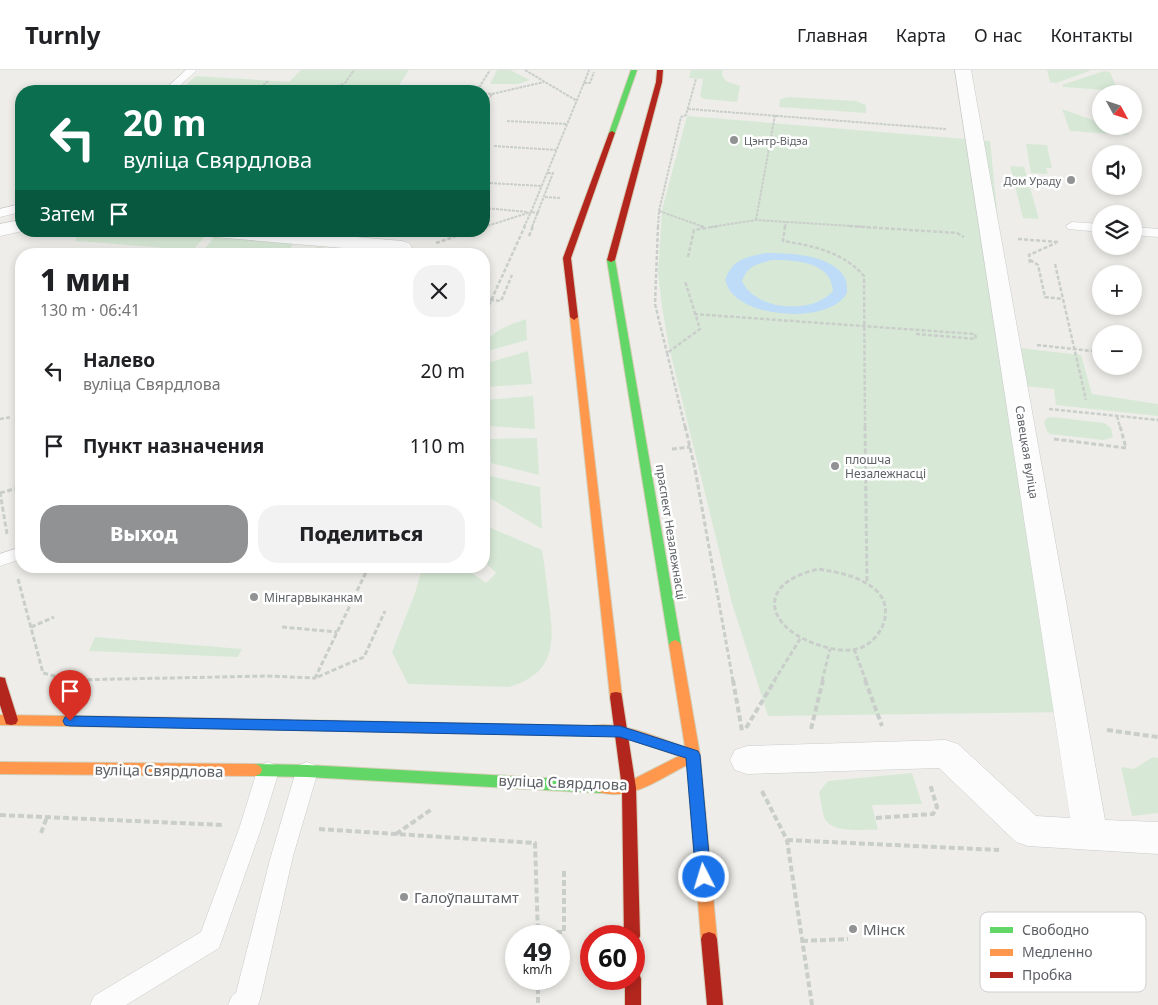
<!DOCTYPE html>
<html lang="ru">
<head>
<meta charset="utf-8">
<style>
	:root { --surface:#fff; --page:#f2f2f2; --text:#202124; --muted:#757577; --line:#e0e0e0; --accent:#909294 }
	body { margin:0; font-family:"Noto Sans",sans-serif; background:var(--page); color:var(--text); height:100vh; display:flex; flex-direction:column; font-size:19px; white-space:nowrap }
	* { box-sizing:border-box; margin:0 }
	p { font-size:16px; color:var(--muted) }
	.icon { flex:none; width:28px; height:28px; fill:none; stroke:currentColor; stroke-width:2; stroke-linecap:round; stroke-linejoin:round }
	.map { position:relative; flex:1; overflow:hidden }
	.details { position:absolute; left:15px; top:178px; width:475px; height:325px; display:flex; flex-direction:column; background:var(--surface); border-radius:20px; box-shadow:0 2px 8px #0003 }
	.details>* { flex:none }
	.guide { position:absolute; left:15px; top:15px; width:475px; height:152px; border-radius:20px; box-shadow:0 2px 8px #0003; background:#0b6e4f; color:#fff; overflow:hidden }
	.needle { width:32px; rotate:130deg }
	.buttons { position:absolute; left:1092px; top:15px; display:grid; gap:10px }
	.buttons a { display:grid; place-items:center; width:50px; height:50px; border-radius:50%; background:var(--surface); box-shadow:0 2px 8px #0003; font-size:25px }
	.speed { position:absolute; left:505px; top:855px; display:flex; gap:10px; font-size:25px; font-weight:700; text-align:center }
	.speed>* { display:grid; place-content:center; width:65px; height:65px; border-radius:50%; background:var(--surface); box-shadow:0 2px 8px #0003; line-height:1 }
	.speed small { font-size:12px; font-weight:400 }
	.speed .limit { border:8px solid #d22; background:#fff; color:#111 }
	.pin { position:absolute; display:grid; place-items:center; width:42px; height:42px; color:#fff; margin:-51px -21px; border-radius:50% 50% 50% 0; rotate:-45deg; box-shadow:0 0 5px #0007 }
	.pin .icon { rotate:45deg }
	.me { position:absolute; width:55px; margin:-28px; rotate:355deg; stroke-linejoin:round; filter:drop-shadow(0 0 4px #0008) }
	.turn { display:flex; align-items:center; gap:18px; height:105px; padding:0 25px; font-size:22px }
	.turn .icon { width:65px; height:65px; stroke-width:2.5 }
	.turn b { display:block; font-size:35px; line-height:42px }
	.then { display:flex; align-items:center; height:48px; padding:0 25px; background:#0003; gap:10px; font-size:19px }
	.round { display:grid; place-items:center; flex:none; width:52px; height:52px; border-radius:20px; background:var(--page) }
	.summary { display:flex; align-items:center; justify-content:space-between; height:85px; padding:0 25px }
	h1 { font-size:30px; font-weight:800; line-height:38px }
	.button { display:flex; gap:10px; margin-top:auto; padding:10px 25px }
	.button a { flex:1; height:58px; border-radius:20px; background:var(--accent); color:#fff; font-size:20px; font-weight:800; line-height:58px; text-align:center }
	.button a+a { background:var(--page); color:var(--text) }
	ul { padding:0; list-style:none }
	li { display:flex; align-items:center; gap:15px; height:75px; padding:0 25px }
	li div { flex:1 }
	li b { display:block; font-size:19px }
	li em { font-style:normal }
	header { display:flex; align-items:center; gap:30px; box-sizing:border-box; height:70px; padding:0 25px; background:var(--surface); border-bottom:1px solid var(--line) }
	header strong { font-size:24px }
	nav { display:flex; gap:28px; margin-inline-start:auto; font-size:18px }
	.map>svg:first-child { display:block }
</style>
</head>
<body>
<header>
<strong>Turnly</strong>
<nav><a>Главная</a><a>Карта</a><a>О нас</a><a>Контакты</a></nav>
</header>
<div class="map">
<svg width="1158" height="935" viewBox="0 0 1158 935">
	<rect width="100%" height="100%" fill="#eeede9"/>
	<path fill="#d7e9d6" d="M301,0H409L395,21H179L196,6L289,12Z
		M497,0H510L530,10L518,14H490Z
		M691,0H723L722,5L726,11L740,16L737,32L704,29L700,26L703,9L689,8Z
		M1047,0H1092L1056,13L1050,12Z
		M1104,1L1110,2L1118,21L1063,17L1062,15Z
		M789,27L856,31L866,35V43L779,37L780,29Z
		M1062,39L1101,53V56H1111L1127,63L1128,65L1070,61Z
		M687,46L990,71L999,160L1020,278L1081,285L1092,324L1158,334V346L1056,335L1054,319L1024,316L1074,642L768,646L732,533L669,277L662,237L658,203L662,140Z
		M1026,74L1047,75L1052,98H1046L1048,104L1031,103Z
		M1010,96L1024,97L1039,149L1023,148Z
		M76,161H167L206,165L193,180L76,171Z
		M215,166L294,173L286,184H242L203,181Z
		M317,177L372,183L312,184Z
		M526,249L527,270L484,282C484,262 510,255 526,249Z
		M528,281L532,314L484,317V294Z
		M533,326L535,359L488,356L484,341V330Z
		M1052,347L1104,353L1111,358L1113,367L1104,370L1050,364L1047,361L1044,352L1047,348Z
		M537,368L539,405L491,393L490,369Z
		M490,406L540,417L542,459L488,427Z
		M484,455L542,480C545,498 547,516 549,534C555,575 554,604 509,617L408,614L392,582L415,523L423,496H462L486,513L496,503L484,491Z
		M95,567L242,579L238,587L89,581Z
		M1153,687L1158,688V743L1132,746L1121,697L1134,699Z
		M912,703L922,734L872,735L878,760C864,759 833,764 825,749C822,742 821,730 819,722L828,711Z"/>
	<path fill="#bedcf7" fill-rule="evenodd" d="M765,183C788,183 832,184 845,208C847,212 847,218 847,223C843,229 839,233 833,236C807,250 749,246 730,221C728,218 727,214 725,210C733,189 744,188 765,183ZM772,190C795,190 831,191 833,221C812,245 756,241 742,211C747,196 757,194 772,190Z"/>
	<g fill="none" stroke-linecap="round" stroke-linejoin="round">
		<defs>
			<path id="lane" d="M186,0H197L174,21H163Z
				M21,134V142L0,147V139Z
				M1072,152L1101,154V162L1068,159L1066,156Z
				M1134,157L1158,159V167L1134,165Z
				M21,477V489L0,496V484Z
				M268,692L276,695L279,701L262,756L219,878L126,935H90L94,926L201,862L240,756L257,701L260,695Z
				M307,692L315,695L318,701L293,786L260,930L258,935H228L232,926L236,923L271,786L296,701L299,695Z"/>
			<path id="street" d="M955,0H971L1105,750L1158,752V784L1028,776L1016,772L939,698L747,704L735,700L730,690L735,680L747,676L946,670L958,674L1036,746L1070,748Z
				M21,150V161H23L0,166V154Z
				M204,161H286L402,171L409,173L412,177L409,181L402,183L214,167L207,165Z"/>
			<path id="fast" d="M631,0H637L615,63L610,64L609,63Z
				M608,188L615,190L681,575L679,578H671L669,575L607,190Z
				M255,694L307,695L601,711L606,713L608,717L606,721L601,723L307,707L255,706L250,704L248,700L250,696Z"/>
			<path id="slow" d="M574,244L578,247L622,627L621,631L616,632L611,631L610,627L570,247Z
				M675,570L679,572L681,575L700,685L717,869L715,874L709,876L703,874L701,869L687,695C659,709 629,733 596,721L594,717L596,713L601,711L628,712L679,686L620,666L587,665L585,661L587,657C616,648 657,668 685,677L669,575L671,572Z
				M0,645L194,648L199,649L201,653L199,657L194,658L0,655Z
				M0,692L255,694L260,696L262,700L260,704L255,706L0,704Z"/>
			<path id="jam" d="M657,0H663L662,12L615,190L611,192L607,190L656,12Z
				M612,61L615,63L571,188L578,247L574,250L570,247L563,188L609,63Z
				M0,607L5,608L6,612L18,650L16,654L11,655L6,654L0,635Z
				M616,622L621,623L622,627L636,718L640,866L638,871L634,873V866H624L622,718L610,627L611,623Z
				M194,648L592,656L597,657L599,661L597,665L592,666L194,658L189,657L187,653L189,649Z
				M709,862L715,864L717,869L723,935H707L701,869L703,864Z
				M634,902L639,903L641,909V935H625V909H634Z"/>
		</defs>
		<use href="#lane" stroke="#cacbcb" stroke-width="1"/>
		<use href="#street" stroke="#cacbcb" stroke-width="1"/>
		<use href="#fast" stroke="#d5ceb8" stroke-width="2"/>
		<use href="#slow" stroke="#d5ceb8" stroke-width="2"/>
		<use href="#jam" stroke="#d5ceb8" stroke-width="2"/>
		<path stroke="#cacecb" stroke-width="2" stroke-dasharray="3 1" stroke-linecap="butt" d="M525,0L577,31
			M584,13L589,0
			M257,21L268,11
			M326,21L345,13L354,0
			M477,21L490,0
			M484,23L492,24L544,12
			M488,30L492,24
			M688,39L946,59
			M507,51L567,54
			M494,76L556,80
			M490,113L541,116
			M545,127L561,128
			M484,138L528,142
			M659,141L704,157
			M539,143L531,142L584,13H590L594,2
			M756,150L775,45
			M484,157L531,142
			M524,157L531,142
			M532,157L553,103H547
			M658,157L659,141L681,47L686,45L696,9
			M711,157L756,150L868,157
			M785,157L786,152"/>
		<path stroke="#cacecb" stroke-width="2.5" stroke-dasharray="4 2" stroke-linecap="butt" d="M658,156L655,234L667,283
			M700,156L706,158
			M785,156L783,171C814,176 843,182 864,206L865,357
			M849,156L957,163L964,167
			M484,157L487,156
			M529,166L533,156
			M1018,169L1058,172
			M436,173L471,161
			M688,187L694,160L719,156
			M1030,190L1038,195L1045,227L1063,229
			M1030,193L1029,185L1056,173
			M1055,194L1086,330
			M484,225L491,230
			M484,229L501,231L512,205
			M694,244L975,264L976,269
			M484,246L525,156
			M916,264L976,269
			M1037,275L1092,281
			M1049,339L1158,350
			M1117,346L1120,357
			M0,349L11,347
			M685,357L667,283L700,259L685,211"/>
		<path stroke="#cacecb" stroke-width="3" stroke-dasharray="5 2.5" stroke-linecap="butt" d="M685,356L695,399L733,611
			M865,356L867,513
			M1054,369L1126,378L1120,356
			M672,379L690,377
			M0,422L7,464
			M0,423L21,417
			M369,496L315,608L364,587L385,541
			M819,499C840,503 855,505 872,517C897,534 884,569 860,578C848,582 834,580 822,576C766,560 753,513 819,499Z
			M18,509L43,603L70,610L268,606L315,608
			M31,557L54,547
			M282,557L337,562
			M854,579L866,611
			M774,611L800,569
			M822,611L830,579"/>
		<path stroke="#cacecb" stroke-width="4" stroke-dasharray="6 3" stroke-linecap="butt" d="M733,610L742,661
			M865,610L882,656
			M746,658L775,610
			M811,659L823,610
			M1107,660L1158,667
			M762,721L787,770L812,935
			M0,745L223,755
			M876,748L933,744L937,737L930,714
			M319,759L535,773L538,866
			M41,763L47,747
			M396,764L432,739
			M787,770L999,780
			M538,862H564V801
			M802,871L848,869
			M538,909V935"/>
		<use href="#lane" fill="#fcfcfc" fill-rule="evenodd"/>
		<use href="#street" fill="#fcfcfc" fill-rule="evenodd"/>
		<use href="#fast" fill="#63d668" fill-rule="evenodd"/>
		<use href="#slow" fill="#ff974d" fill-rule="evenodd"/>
		<use href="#jam" fill="#b3261e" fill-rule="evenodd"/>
	</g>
	<path fill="#1a73e8" stroke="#114b97" d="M70,646L620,656L698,681L700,685L711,807L709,812L704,814L698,812L696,807L686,688L620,667L70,656L65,655L63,651L65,647Z"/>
	<g fill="#909294" stroke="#fff" stroke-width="2">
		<circle cx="734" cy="70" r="5"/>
		<circle cx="1071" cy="110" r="5"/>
		<circle cx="835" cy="396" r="5"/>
		<circle cx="254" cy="527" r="5"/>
		<circle cx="404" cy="827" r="5"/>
		<circle cx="853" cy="859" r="5"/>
	</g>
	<g text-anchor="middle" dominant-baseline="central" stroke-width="5" stroke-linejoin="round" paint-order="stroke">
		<g font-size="11" fill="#5e6166" stroke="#fff" text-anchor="start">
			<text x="744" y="70">Цэнтр-Відэа</text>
			<text x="1061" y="110" text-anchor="end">Дом Ураду</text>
		</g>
		<g font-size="12" fill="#5e6166" stroke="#fff">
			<text transform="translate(1027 382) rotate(81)">Савецкая вуліца</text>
			<text transform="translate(671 462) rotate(81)">праспект Незалежнасці</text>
		</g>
		<g font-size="12" fill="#5e6166" stroke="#fff" text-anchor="start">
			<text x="845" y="389">плошча<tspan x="845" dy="14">Незалежнасці</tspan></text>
			<text x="264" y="527">Мінгарвыканкам</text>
		</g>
		<g font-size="15" fill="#5e6166" stroke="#fff">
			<text transform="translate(159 700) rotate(1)">вуліца Свярдлова</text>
			<text transform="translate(563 712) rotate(2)">вуліца Свярдлова</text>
		</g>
		<g font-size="15" fill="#5e6166" stroke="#fff" text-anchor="start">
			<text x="414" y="827">Галоўпаштамт</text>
			<text x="863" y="859">Мінск</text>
		</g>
	</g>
	<rect x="980" y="842" width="166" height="80" rx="8" fill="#fff" stroke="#cfd0d1" stroke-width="1"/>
	<rect x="990" y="857" width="23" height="6" fill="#63d668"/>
	<rect x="990" y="879" width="23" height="7" fill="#ff974d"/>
	<rect x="990" y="902" width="23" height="6" fill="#b3261e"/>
	<g font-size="14" fill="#5e6166">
		<text x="1022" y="865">Свободно</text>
		<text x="1022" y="887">Медленно</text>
		<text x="1022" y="910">Пробка</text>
	</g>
</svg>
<div class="buttons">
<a><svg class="needle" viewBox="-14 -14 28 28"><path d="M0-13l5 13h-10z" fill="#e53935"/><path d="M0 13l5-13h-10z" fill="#757577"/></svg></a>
<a><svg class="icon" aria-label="sound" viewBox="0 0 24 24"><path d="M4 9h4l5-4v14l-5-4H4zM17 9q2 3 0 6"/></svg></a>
<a><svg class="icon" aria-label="layers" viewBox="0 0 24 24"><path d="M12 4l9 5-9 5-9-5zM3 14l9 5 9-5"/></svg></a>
<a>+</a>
<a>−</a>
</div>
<div class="speed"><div>49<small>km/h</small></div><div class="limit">60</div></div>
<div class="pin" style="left:70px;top:651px;background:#d93025"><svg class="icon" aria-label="arrive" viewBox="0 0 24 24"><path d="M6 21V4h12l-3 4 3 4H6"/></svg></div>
<svg class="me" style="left:704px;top:807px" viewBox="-20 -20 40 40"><circle r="17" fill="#1a73e8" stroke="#fff" stroke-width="3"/><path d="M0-11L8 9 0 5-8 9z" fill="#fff"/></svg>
<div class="guide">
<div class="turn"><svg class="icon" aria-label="left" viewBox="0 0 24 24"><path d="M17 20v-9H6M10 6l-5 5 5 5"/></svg><div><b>20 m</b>вуліца Свярдлова</div></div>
<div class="then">Затем<svg class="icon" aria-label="arrive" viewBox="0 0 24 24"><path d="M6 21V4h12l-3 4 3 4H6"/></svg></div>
</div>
<section class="details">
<div class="summary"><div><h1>1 мин</h1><p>130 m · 06:41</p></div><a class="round"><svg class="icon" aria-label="close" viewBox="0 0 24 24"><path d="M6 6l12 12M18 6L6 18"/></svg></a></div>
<ul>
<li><svg class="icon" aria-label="left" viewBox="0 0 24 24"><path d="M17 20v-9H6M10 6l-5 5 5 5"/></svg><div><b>Налево</b><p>вуліца Свярдлова</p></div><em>20 m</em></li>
<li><svg class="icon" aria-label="arrive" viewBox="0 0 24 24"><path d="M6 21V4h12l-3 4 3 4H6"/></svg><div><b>Пункт назначения</b></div><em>110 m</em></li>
</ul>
<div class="button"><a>Выход</a><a>Поделиться</a></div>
</section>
</div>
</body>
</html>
